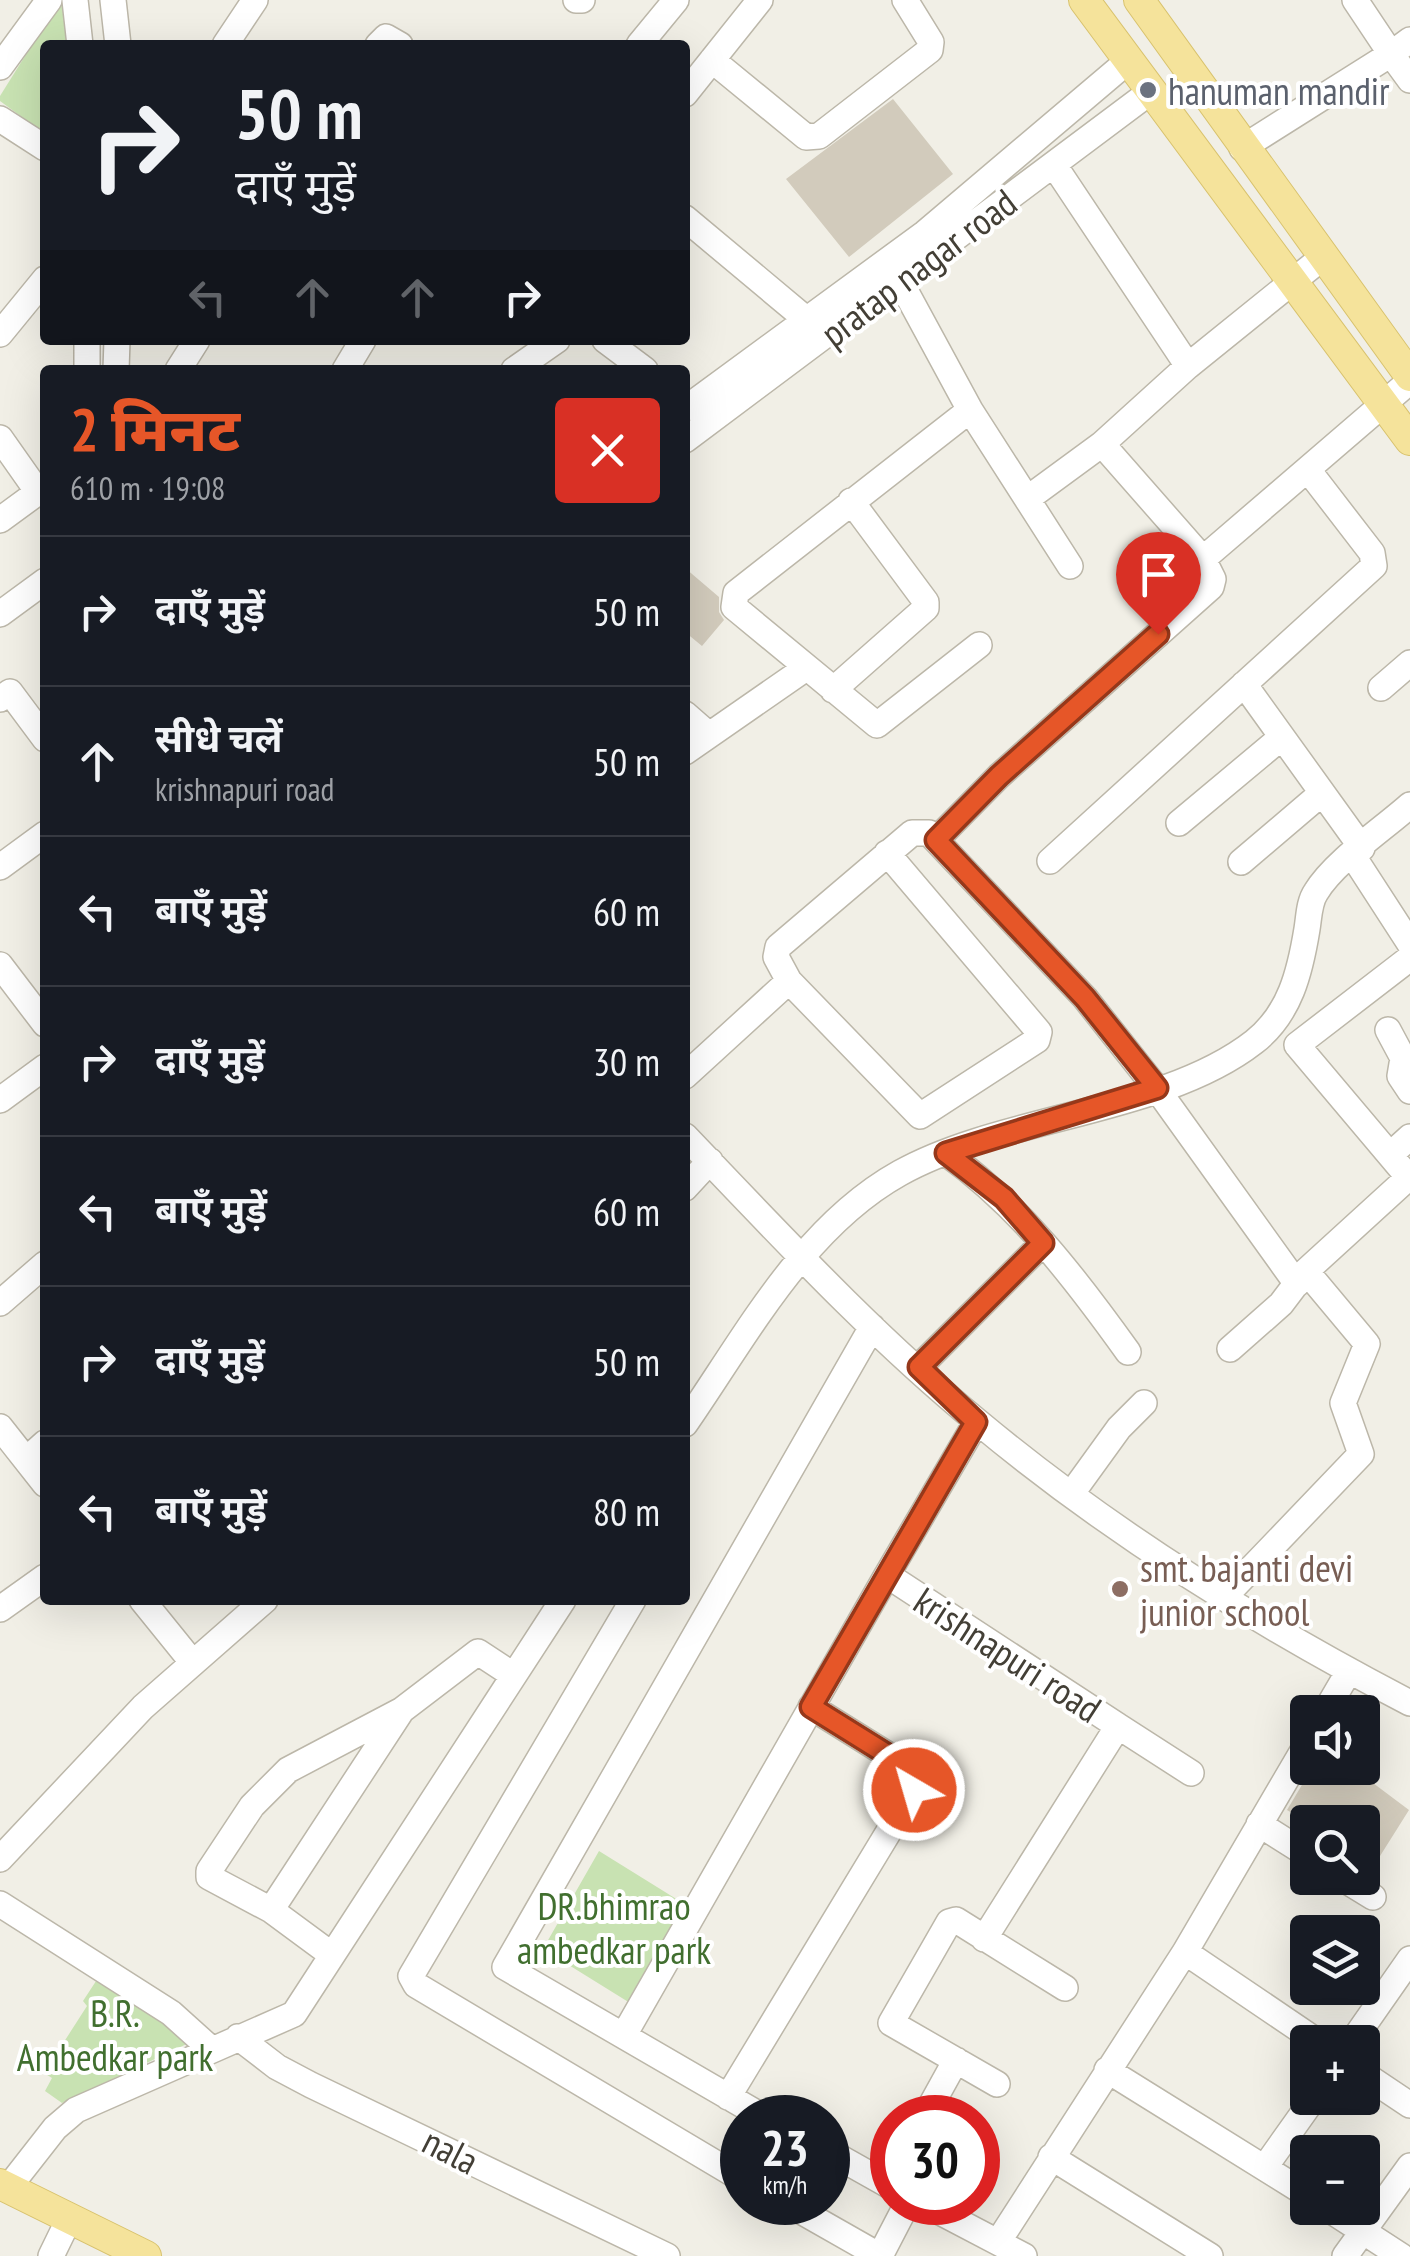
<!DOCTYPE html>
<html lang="hi">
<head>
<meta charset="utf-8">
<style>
	:root { --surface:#171b24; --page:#242831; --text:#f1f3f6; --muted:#9ea1a6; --line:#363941; --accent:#e65628 }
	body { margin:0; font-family:"PT Sans Narrow","Noto Sans Devanagari",sans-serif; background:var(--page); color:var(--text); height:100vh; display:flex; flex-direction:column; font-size:38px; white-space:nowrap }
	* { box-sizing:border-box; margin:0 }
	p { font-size:32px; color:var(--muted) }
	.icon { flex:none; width:55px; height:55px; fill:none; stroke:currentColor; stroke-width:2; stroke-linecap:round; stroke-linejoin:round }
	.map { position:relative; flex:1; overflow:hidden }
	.drawer { position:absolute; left:40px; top:365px; width:650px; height:1240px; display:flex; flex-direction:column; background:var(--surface); border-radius:10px; box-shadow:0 10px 40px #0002 }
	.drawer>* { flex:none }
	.top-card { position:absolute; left:40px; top:40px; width:650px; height:305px; border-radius:10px; box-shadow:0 10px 40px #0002; background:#171b24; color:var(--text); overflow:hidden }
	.buttons { position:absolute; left:1290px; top:1695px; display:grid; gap:20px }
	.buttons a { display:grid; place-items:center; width:90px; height:90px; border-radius:10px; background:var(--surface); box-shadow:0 10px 40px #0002; font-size:50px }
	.speed { position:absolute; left:720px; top:2095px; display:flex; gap:20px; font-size:50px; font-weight:700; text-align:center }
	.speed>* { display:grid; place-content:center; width:130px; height:130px; border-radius:50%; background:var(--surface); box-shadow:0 10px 40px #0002; line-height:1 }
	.speed small { font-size:25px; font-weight:400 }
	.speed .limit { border:15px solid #d22; background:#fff; color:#111 }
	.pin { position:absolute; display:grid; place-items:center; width:85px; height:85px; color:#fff; margin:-102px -42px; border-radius:50% 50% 50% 0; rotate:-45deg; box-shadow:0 0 10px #0007 }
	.pin .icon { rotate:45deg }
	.me { position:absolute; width:110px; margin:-55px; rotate:322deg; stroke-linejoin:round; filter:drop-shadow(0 0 8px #0008) }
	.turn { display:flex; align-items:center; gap:35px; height:210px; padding:0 30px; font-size:45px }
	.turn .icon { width:130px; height:130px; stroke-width:2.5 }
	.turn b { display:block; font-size:70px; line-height:85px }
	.lanes { display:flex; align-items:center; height:95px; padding:0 30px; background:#0003; justify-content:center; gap:50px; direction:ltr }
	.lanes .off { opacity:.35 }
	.round { display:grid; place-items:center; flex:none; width:105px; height:105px; border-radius:10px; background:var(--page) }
	.headline { display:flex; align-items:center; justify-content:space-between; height:170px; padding:0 30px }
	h1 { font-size:60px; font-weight:800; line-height:75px; color:var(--accent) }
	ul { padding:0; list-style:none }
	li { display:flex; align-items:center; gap:30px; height:150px; padding:0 30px; border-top:2px solid var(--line) }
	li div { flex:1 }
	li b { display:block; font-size:38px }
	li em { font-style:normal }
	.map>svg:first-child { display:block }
</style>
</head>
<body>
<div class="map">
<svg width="1410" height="2256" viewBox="0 0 1410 2256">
	<rect width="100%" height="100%" fill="#f1efe6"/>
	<path fill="#c8e2b2" d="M60,0H65L73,45H45V134L0,101V96Z
		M599,1851L686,1905L630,2003L543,1949Z
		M100,1975L193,2041L62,2103L45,2091L52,2078L44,2073L87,2006L83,2001Z"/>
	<path fill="#d2cbbc" d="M893,99L953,174L849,257L786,179Z
		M685,568L719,597V612L724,620L702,646L685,632Z
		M1312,1768H1353L1409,1810L1375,1864L1362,1856V1822H1307L1287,1810Z"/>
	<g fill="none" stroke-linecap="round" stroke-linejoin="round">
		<defs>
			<path id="minor" d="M75,0L80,45
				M113,0L118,45
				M576,0H582
				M1410,40L1391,54L1410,80
				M225,45L255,0
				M378,45L386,37L400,45
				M639,45L676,0
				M712,60L806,137L819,136L930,50L931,42L905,0
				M0,67L49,0
				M685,94L760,0
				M0,119L45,148
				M1242,148L1391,54L1355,0
				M1054,165L1188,366
				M685,218L807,320
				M1323,257L1188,366L1102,444L1203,559L1410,381
				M900,281L970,410L736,593L734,607L877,725L979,645
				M0,334L45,279
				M605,340L645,370
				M87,370V340
				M116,370L117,340
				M178,370L197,340
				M345,370L363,340
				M514,370L557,340
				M685,409L925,233L1128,61
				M970,410L1070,566
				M0,438L38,492
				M685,440L1150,92
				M1027,499L1102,444
				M0,520L45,487
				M0,614L45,581
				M1244,684L1362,848
				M1381,688L1410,663
				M833,690L926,608V602L851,501
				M0,699L10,692L45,739
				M685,714L709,735
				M685,752L806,668
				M1179,823L1282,737
				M936,840L999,776L1211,587L1213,579L1203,559
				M887,853L1039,1032L1037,1040L920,1116L789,981L776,957L778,947L912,833H929L1085,998L1157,1089L1297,1284
				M1353,856L1410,944
				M1050,861L1374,566L1372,553L1308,470
				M1241,862L1322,793
				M0,867L45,834
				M1410,958L1297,1045L1410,1179
				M0,965L45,1024
				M1388,1030L1403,1058L1400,1076L1410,1091
				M685,1076L789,981
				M0,1100L45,1067
				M685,1136C779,1234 873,1336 978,1422C1110,1532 1258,1624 1410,1703
				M946,1153C1020,1206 1075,1278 1128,1352
				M1390,1155L1410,1137
				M685,1188L710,1161
				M0,1303L45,1264
				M1230,1349L1281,1304L1306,1271L1408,1178
				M919,1367L1043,1243
				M977,1421L887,1575L1118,1726L984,1939
				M685,1424C746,1336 803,1227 900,1173C1002,1116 1163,1113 1254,1042C1290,1014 1300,972 1307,929C1309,917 1309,902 1316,892C1334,862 1383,829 1410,805
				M0,1427L45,1484
				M26,1460L45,1443
				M1072,1493L1119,1428L1144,1403
				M1224,1597L1361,1454L1343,1403L1367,1344L1306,1271
				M142,1600L193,1663
				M633,1600L411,1976L416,1985L742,2179
				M0,1609L45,1577
				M1325,1712L1349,1671
				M1118,1726L1191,1773
				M1259,1824L1308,1855
				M0,1859L143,1707L265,1600
				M1342,1878L1373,1897
				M0,1904L171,2013L211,2049
				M271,1910L400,1713
				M1185,1952L1318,2042
				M332,1955L271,1910L209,1877V1871L252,1806L288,1770L402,1710L478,1652L513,1675
				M624,2035L887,1575
				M238,2037L277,2067L311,2085L667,2256
				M1352,2042L1410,1959
				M1107,2070L1308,2195
				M1362,2073L1410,2105
				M997,2084L891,2023L949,1922L956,1920L1065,1988
				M728,2097L914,1790L913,1775L904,1765L811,1707
				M765,2118L505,1967L872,1327
				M924,2118L956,2060
				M828,2151L892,2187
				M1051,2157L1210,2256
				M1265,2167L1314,2098
				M8,2188L55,2128L76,2110L294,2014L563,1600
				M785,2202L880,2256
				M921,2202L1024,2256
				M1327,2208L1401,2256
				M998,2242L1185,1952L1308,1742
				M51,2256L69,2219
				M880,2256L908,2202
				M1345,2256L1410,2166"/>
			<path id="major" d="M1084,0L1410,440
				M1139,0L1410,376
				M0,2184L146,2256"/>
		</defs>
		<use href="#minor" stroke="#bcb7a9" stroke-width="28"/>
		<use href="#major" stroke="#d8c26d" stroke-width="32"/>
		<use href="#minor" stroke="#fff" stroke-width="25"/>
		<use href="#major" stroke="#f5e39b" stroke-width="30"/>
	</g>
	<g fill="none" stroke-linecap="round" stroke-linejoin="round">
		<defs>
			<path id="route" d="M914,1790L913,1775L904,1765L811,1707L976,1422L919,1367L1043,1243L1004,1198L946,1153L1157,1088L1085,998L936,840L999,776L1158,634"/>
		</defs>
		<use href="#route" stroke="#96381a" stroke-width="25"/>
		<use href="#route" stroke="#e65628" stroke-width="18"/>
	</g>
	<circle fill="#6b7280" stroke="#fff" stroke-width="4" cx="1148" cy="90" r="10"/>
	<circle fill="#8d6e63" stroke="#fff" stroke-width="4" cx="1120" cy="1589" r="10"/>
	<g text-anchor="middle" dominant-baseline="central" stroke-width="8" stroke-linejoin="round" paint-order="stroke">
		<g font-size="38" fill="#5b616d" stroke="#fff" text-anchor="start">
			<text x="1168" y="90">hanuman mandir</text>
		</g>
		<g font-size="38" fill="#433f36" stroke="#fff">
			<text transform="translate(918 267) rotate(-37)">pratap nagar road</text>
			<text transform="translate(1008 1654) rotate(33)">krishnapuri road</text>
			<text transform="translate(451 2150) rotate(27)">nala</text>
		</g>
		<g font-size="38" fill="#785e54" stroke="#fff" text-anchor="start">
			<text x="1140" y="1567">smt. bajanti devi<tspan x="1140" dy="44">junior school</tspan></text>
		</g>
		<g font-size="38" fill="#416f2f" stroke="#fff">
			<text x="614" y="1905">DR.bhimrao<tspan x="614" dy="44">ambedkar park</tspan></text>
			<text x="115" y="2012">B.R.<tspan x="115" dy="44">Ambedkar park</tspan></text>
		</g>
	</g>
</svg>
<div class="buttons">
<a><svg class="icon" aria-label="sound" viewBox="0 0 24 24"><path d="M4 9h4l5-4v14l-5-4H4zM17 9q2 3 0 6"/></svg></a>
<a><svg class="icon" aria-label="search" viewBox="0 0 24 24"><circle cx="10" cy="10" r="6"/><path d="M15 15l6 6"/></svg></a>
<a><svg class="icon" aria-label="layers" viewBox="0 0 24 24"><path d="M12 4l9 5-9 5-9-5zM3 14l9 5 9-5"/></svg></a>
<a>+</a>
<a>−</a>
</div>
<div class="speed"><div>23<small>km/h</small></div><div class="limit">30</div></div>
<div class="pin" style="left:1158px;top:634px;background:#d93025"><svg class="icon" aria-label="arrive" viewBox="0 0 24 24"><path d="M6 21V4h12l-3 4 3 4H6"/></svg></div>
<svg class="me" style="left:914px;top:1790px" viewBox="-20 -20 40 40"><circle r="17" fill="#e65628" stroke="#fff" stroke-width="3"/><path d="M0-11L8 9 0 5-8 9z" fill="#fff"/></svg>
<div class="top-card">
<div class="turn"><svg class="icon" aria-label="right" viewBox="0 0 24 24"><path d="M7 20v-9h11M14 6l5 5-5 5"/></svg><div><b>50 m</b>दाएँ मुड़ें</div></div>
<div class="lanes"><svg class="icon off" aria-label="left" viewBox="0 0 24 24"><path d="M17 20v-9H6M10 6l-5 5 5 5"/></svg><svg class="icon off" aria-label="ahead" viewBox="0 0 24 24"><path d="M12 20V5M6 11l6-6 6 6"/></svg><svg class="icon off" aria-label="ahead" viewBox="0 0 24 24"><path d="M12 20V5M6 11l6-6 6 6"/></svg><svg class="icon" aria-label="right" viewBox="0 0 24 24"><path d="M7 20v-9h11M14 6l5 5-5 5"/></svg></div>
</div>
<section class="drawer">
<div class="headline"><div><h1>2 मिनट</h1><p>610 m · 19:08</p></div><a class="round" style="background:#d93025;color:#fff"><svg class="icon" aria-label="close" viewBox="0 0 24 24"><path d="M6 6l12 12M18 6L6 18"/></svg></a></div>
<ul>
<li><svg class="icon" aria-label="right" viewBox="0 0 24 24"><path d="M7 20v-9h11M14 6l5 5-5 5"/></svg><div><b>दाएँ मुड़ें</b></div><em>50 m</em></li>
<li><svg class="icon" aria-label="ahead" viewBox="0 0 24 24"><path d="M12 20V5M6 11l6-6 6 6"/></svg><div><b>सीधे चलें</b><p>krishnapuri road</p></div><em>50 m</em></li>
<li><svg class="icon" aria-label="left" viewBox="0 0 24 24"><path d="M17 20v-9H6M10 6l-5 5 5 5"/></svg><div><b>बाएँ मुड़ें</b></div><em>60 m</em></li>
<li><svg class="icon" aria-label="right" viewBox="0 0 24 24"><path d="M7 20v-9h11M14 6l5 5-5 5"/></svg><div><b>दाएँ मुड़ें</b></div><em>30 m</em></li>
<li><svg class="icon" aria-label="left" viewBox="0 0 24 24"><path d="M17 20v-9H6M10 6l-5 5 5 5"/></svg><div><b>बाएँ मुड़ें</b></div><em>60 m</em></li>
<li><svg class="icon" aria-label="right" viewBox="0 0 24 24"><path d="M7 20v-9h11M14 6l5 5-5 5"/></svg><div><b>दाएँ मुड़ें</b></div><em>50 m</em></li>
<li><svg class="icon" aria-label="left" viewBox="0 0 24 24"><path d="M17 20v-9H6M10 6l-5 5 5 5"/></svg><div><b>बाएँ मुड़ें</b></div><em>80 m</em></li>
</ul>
</section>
</div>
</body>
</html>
